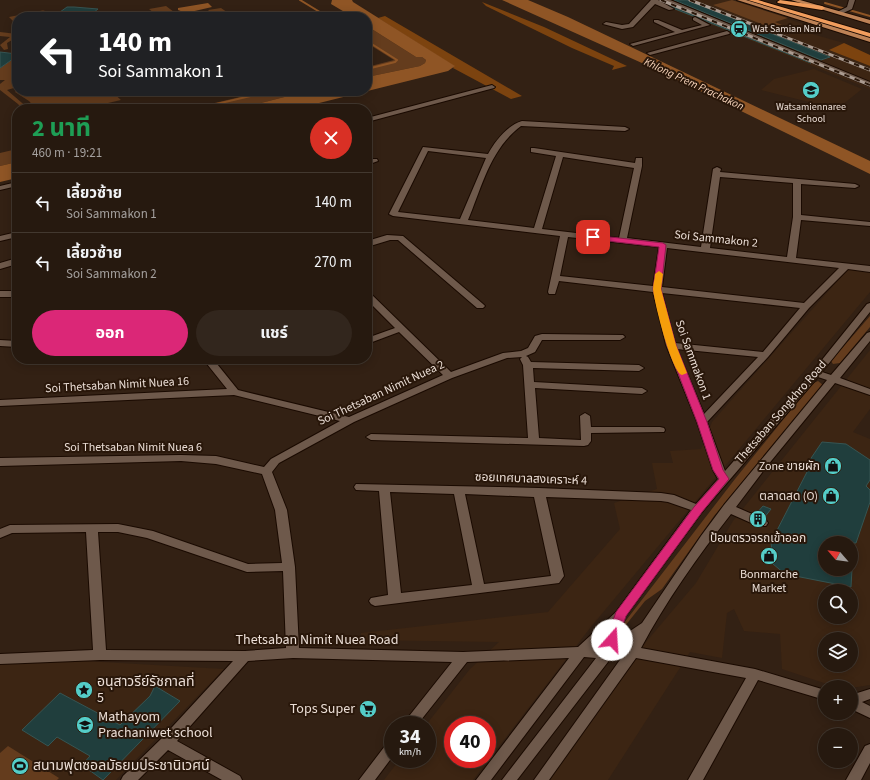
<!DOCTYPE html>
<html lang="th">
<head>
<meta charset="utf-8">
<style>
	:root { --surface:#26190f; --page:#32261d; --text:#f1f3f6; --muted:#a4a09e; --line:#42382f; --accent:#db2777 }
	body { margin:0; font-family:"Source Sans 3","Noto Sans Thai",sans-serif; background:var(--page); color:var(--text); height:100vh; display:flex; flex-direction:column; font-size:15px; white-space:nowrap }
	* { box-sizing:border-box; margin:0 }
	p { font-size:13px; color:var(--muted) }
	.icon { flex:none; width:22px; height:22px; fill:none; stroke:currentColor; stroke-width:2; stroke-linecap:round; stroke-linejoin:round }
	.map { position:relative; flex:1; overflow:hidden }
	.panel { position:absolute; left:12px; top:104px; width:360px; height:260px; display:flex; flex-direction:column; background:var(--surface); border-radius:16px; box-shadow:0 2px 10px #0003,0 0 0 1px var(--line) }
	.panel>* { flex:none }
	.guide { position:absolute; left:12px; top:12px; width:360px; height:84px; border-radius:16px; box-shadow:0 2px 10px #0003,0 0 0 1px var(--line); background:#202124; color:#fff; overflow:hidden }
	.needle { width:26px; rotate:298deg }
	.controls { position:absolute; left:818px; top:536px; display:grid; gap:8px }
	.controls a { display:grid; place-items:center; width:40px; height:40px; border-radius:50%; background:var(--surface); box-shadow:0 2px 10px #0003,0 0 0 1px var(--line); font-size:20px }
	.speed { position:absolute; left:384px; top:716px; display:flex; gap:8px; font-size:20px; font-weight:700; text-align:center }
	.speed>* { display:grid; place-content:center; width:52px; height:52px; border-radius:50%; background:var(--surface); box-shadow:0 2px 10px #0003,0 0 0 1px var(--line); line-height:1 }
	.speed small { font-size:10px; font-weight:400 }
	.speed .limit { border:6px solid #d22; background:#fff; color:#111 }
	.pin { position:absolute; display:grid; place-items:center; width:34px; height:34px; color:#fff; margin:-17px; border-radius:8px; box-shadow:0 2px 6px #0006 }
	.me { position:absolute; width:44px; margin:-22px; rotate:19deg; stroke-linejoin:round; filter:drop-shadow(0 0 3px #0008) }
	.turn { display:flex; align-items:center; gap:14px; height:84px; padding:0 20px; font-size:18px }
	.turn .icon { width:52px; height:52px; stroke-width:2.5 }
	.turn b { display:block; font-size:28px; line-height:34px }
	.round { display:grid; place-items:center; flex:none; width:42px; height:42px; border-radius:21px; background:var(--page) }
	.head { display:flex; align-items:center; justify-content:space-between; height:68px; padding:0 20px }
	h1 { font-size:24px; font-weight:700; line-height:30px; color:#1e9e55 }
	.primary-button { display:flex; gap:8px; margin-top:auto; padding:8px 20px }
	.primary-button a { flex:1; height:46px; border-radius:24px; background:var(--accent); color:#fff; font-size:16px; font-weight:700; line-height:46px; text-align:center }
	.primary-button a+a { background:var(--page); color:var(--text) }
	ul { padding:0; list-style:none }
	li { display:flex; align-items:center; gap:12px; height:60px; padding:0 20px; border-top:1px solid var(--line) }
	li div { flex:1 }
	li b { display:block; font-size:15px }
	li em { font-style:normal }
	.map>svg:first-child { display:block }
</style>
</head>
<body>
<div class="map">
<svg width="870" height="780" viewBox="0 0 870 780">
	<rect width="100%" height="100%" fill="#332114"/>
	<path fill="#3c2513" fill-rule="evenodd" d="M650,0H729L813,27L805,32L844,43L830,50L870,66V89Z
		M814,69L862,89L837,109L761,90L774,79Z
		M850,267H870V292L590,628L473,780H384L400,759H427L426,725L470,669L499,642L361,640V633L548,612L620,529L614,503L657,489L652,463H673L670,451L701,449L712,422ZM453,725H487V759H453Z
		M870,350V409L853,432L870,439V685L851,688L836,687L782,669L780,634L744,631L734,609L727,613L722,658L690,652L608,780H549L624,668L696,583L733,521ZM825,543H851V569H825ZM825,591H851V617H825ZM825,639H851V665H825Z
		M67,660L224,669L116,780H0V664Z"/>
	<path fill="#643c1d" d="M732,0L788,18L775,22L794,30L784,33L713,5Z
		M166,6L178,15L159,17L149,9Z
		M221,8L234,17H215L208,10Z
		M45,10L43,11L59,13L53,17H17V25L9,17Z
		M367,26L416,57H422L426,60L425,63L420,66L367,77V67L394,60L367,43Z
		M0,32L17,34V37L7,43L8,49L4,50L0,45L10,37L0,36Z
		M17,56V87L7,90L29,109H22L18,104L0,90V84L5,80H0V68Z
		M17,90L111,91L121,100L82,109H36L29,101L15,92Z
		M265,91H308L237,109H189Z
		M17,149V162L0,166V153Z
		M870,316V327L840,363L833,364L831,361Z
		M818,381L823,385L714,516L662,589L645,601L625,626L624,623L735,479L812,384Z
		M8,746L59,778L57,780H0V753Z"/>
	<path fill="#7c430f" d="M482,2L544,27L627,66L612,70L614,66L572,48L486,6Z
		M385,16L522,96L511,99L453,68L454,66L378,18Z
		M844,43L870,55V66L829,50Z"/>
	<path fill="#8f5525" d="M332,0H352L353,2L455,66L448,71L295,109H237L308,91H367V77L420,66L425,63L426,60L422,57H416L367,26V17H353L331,4Z
		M502,0H528L568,17L870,161V174L653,68Z
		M208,3L212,7L186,13L178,10V8Z
		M17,162V178L0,182V166Z"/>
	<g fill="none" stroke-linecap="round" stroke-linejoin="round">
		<path stroke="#8f5525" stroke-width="2" d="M300,0L328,17
			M825,3L870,16
			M367,41L397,60L395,62L367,69
			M195,109L272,91"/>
	</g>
	<path fill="#203e3d" stroke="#365553" d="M674,0H687L830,57L821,60Z
		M669,5L811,63L708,22L696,16H693L675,9Z
		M67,7H74L98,9L88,17H53Z
		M0,52L17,54V56L0,68Z
		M822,442L846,444L870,460V480L866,486L870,490V502L856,543H825V569H852L851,587L785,574L773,564L771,542L807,472L803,470Z
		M763,506L771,509L764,518L756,514Z
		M155,686L180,701L103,780L82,765L90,756L57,737L48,746L22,730L60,693L120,725L150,696Z"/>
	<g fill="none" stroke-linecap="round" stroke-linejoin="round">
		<defs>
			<path id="minor" d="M651,0H658L674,9L669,10L655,4L633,27L622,29L603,24L606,22L622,25L629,24Z
				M662,0H670L870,82V86Z
				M849,0H855L852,9L841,14H837V12L847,7Z
				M695,17L710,25L633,46L630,44L675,32L654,22V20H658L682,30L702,25L693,20V18Z
				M727,31L730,33L729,34L650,55L647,53Z
				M492,85L495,87L494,88L367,122V118Z
				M522,121L625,127L629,129L625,131L521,126C490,149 482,187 468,220L534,228L556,156L531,152V148H534L635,163L636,158H642V166L627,238L701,247L713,169L717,167L721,169L720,172L855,184L859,186L855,188L801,184V215L870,222V226L801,220L796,258L870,266V272L848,269L809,308L768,357L707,422L725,471L813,371L867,304L870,303V312L822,372L831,375L867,333L870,332V341L840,378L870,389V395L835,383L767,466L736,507L766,520L768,523L766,526H758L731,514C698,556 666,601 641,648L755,669L825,690V700L758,680L703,780H688L746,678L636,658L549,780H534L622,657L611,658L517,780H502L596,658L584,657L491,780H476L569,658L467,662L417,725H402L452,662L293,658L248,661L177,741L240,776L242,780H222L168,750L138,780H121L123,776L162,738L233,661L100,660L0,664V654L93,650L86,532L12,533L0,538V529L10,525L118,524L153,531L248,564L282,563L275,510L262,474L216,464L181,461L0,466V458L181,455L216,456L264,467L271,459L340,421L234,395L0,406V400L227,389L203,359H213L238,390L349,417L443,375L399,332L367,344V338L395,328L367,300V292L370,293L451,372L503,353L521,351L528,348L535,336L542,334L623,335L625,337L620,340H542L535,352L526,356L528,357L531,362L639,365L644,368L639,371L533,368L534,382L642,388L647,391L642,394L535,388L539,438L581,440L580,416L585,413L590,416L591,427H660L664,428L665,430L664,432L591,433V441L588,445L584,446L371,440L366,437L371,434L528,438L523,365L520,359L522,357L507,358L452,378L354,422L279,463L272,472L287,510L295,567L299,648L463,652L578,647L616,612L691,510L668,502L661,501L546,497L564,576L559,583L375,606L371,604L369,601L371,598L388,595L379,491L356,490L354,487L356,484L539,488L661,493L674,495L696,504L718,479L713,470L697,422L666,345L653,292L559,281L555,294H549L548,292L560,236L393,216L389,214L423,147L488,154C495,141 508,125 522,121ZM428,151L486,158L460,219L398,212ZM563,157L634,168L619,238L542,229ZM720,177L793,183V217L787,257L710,248ZM568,237L659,247L653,286L560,276ZM667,248L839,268L804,303L662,287ZM662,293L800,308L763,352L675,343ZM677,349L758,357L704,414ZM818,377L827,380L724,505L701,536L642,623L618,639L625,617L702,512ZM390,492L454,494L472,585L401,593ZM465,494L534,497L551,576L484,584ZM98,532H118L147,538L247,572L283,571L286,648L245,651L106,650ZM606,636L602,648L594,647ZM631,643L629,647H625Z
				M371,159H377L378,161L367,165V161Z
				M17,182V186L0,190V186Z
				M17,232V237L0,241V236Z
				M387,235L403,236L483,304L485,306L483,308H477L398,240H390L367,247V241Z
				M17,258V264L0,269V263Z
				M0,291H17V297H0Z
				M0,340L17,341V347L0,346Z
				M870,689V699L862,702L870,706V718L851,709V695Z
				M393,740V756L375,780H359L388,742Z
				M870,744V763L861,780H846L865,746Z"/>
			<path id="major" d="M737,0H746L870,38V42Z
				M791,0H800L870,20V24Z"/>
			<path id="highway" d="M748,0H758L870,33V37Z
				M780,0L822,6L825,8L822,10L778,3L777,2Z"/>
		</defs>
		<use href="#minor" stroke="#1a0a01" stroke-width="2"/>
		<use href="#major" stroke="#1a0a01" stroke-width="2"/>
		<use href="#highway" stroke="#1a0a01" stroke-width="2"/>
		<use href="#minor" fill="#6e594b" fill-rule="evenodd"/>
		<use href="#major" fill="#bd8256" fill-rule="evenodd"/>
		<use href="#highway" fill="#f19d5d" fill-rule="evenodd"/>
		<defs>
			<path id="rail" d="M661,0L870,85
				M690,0L870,70"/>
		</defs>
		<use href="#rail" stroke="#aa9b91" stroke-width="3"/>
		<use href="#rail" stroke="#29170a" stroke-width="2" stroke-dasharray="5.5" stroke-linecap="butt"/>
	</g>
	<path fill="#db2777" stroke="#8e194d" d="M593,235L663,243L666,245L661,289L676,345L707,422L723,470L729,479L702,512L626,616L618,640L616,643L612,645L608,643L606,640L616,612L694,507L719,479L713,470L697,422L667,345L653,289L659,247L590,239L589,237Z"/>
	<path fill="#f59e0b" d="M659,271L663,274L661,289L676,345L687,373L682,375C672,373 654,302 653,289C653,284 655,279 655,274Z"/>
	<defs>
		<symbol id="station-disc" viewBox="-11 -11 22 22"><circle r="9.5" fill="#54cdc8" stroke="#29170a"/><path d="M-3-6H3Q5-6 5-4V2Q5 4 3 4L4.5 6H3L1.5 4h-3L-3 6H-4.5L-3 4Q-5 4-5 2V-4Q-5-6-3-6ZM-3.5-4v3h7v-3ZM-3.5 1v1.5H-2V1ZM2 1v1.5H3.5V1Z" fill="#111"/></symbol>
		<symbol id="school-disc" viewBox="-11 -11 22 22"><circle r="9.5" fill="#54cdc8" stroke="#29170a"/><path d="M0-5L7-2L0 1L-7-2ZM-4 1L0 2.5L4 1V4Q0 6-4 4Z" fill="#111"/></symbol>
		<symbol id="shop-disc" viewBox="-11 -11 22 22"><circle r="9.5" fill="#54cdc8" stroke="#29170a"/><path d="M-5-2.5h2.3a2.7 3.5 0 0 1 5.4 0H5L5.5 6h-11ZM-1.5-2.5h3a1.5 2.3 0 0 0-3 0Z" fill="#111"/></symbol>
		<symbol id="building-disc" viewBox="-11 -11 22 22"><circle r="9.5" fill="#54cdc8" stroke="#29170a"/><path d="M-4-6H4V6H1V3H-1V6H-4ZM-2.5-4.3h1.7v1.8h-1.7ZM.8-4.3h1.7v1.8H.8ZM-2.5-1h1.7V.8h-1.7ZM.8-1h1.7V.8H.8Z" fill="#111"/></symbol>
		<symbol id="sight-disc" viewBox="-11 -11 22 22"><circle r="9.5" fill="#54cdc8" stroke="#29170a"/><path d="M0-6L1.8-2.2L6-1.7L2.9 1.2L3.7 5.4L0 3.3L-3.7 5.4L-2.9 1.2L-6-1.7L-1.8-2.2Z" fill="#111"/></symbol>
		<symbol id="supermarket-disc" viewBox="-11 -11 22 22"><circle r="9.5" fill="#54cdc8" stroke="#29170a"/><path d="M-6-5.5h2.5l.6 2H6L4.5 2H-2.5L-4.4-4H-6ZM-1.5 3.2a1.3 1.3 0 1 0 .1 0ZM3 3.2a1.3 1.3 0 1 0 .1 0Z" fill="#111"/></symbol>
		<symbol id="stadium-disc" viewBox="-11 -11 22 22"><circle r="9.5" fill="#54cdc8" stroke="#29170a"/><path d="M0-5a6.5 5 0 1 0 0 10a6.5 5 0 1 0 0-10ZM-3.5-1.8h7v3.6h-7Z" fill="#111"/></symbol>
	</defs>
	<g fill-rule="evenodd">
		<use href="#station-disc" x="729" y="19" width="20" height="20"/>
		<use href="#school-disc" x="801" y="80" width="20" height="20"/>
		<use href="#shop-disc" x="823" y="456" width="20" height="20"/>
		<use href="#shop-disc" x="821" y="486" width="20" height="20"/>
		<use href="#building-disc" x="748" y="509" width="20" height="20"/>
		<use href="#shop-disc" x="759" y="546" width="20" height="20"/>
		<use href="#sight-disc" x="74" y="680" width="20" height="20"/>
		<use href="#supermarket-disc" x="358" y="699" width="20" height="20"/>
		<use href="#school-disc" x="75" y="715" width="20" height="20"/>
		<use href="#stadium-disc" x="10" y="756" width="20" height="20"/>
	</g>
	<g text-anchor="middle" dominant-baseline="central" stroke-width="4" stroke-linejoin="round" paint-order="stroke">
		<g font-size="10" fill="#ebded6" stroke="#29170a" text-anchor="start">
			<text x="752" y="29">Wat Samian Nari</text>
			<text x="811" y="107" text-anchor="middle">Watsamiennaree<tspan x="811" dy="12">School</tspan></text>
		</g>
		<g font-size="11" font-style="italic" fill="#f8d5bc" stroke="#29170a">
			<text transform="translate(694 84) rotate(25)">Khlong Prem Prachakon</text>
		</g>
		<g font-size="12" fill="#ebded6" stroke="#29170a">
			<text transform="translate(716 239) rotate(6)">Soi Sammakon 2</text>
			<text transform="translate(693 360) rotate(70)">Soi Sammakon 1</text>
			<text transform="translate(117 385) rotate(-3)">Soi Thetsaban Nimit Nuea 16</text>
			<text transform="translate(381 393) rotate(-25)">Soi Thetsaban Nimit Nuea 2</text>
			<text transform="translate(781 412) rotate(-49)">Thetsaban Songkhro Road</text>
			<text x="133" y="447">Soi Thetsaban Nimit Nuea 6</text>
			<text transform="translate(531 479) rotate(2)">ซอยเทศบาลสงเคราะห์ 4</text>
		</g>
		<g font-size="12" fill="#ebded6" stroke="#29170a" text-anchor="end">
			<text x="820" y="466">Zone ขายผัก</text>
			<text x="818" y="496">ตลาดสด (O)</text>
			<text x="758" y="538" text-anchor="middle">ป้อมตรวจรถเข้าออก</text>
			<text x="769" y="574" text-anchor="middle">Bonmarche<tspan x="769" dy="14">Market</tspan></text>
		</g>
		<g font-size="14" fill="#ebded6" stroke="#29170a">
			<text x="317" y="640">Thetsaban Nimit Nuea Road</text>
		</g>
		<g font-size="14" fill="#ebded6" stroke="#29170a" text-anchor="start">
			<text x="97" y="682">อนุสาวรีย์รัชกาลที่<tspan x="97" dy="16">5</tspan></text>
			<text x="355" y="709" text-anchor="end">Tops Super</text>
			<text x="98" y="717">Mathayom<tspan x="98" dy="16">Prachaniwet school</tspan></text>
			<text x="33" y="766">สนามฟุตซอลมัธยมประชานิเวศน์</text>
		</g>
	</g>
</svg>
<div class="controls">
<a><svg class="needle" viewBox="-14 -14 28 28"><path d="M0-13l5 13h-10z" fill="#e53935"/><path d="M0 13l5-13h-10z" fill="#a4a09e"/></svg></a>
<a><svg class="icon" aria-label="search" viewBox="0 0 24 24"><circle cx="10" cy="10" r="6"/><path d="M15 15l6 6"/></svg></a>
<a><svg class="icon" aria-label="layers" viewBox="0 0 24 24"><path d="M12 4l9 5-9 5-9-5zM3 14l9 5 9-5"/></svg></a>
<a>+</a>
<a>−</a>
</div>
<div class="speed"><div>34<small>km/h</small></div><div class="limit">40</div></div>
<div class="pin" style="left:593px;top:237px;background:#d93025"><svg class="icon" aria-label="arrive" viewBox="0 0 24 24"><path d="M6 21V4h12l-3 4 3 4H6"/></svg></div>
<svg class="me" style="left:612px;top:640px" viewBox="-20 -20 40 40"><circle r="19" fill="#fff"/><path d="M0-13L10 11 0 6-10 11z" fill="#db2777"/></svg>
<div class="guide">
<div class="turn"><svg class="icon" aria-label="left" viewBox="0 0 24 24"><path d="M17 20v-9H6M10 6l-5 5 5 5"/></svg><div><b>140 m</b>Soi Sammakon 1</div></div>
</div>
<section class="panel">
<div class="head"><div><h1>2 นาที</h1><p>460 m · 19:21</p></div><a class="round" style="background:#d93025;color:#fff"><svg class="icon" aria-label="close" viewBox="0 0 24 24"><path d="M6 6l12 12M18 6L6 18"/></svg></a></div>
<ul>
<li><svg class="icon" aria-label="left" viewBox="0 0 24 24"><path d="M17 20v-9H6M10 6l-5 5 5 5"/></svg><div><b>เลี้ยวซ้าย</b><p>Soi Sammakon 1</p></div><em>140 m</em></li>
<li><svg class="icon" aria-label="left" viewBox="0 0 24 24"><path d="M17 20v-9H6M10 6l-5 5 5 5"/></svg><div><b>เลี้ยวซ้าย</b><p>Soi Sammakon 2</p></div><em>270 m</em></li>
</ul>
<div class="primary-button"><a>ออก</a><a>แชร์</a></div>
</section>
</div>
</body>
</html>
